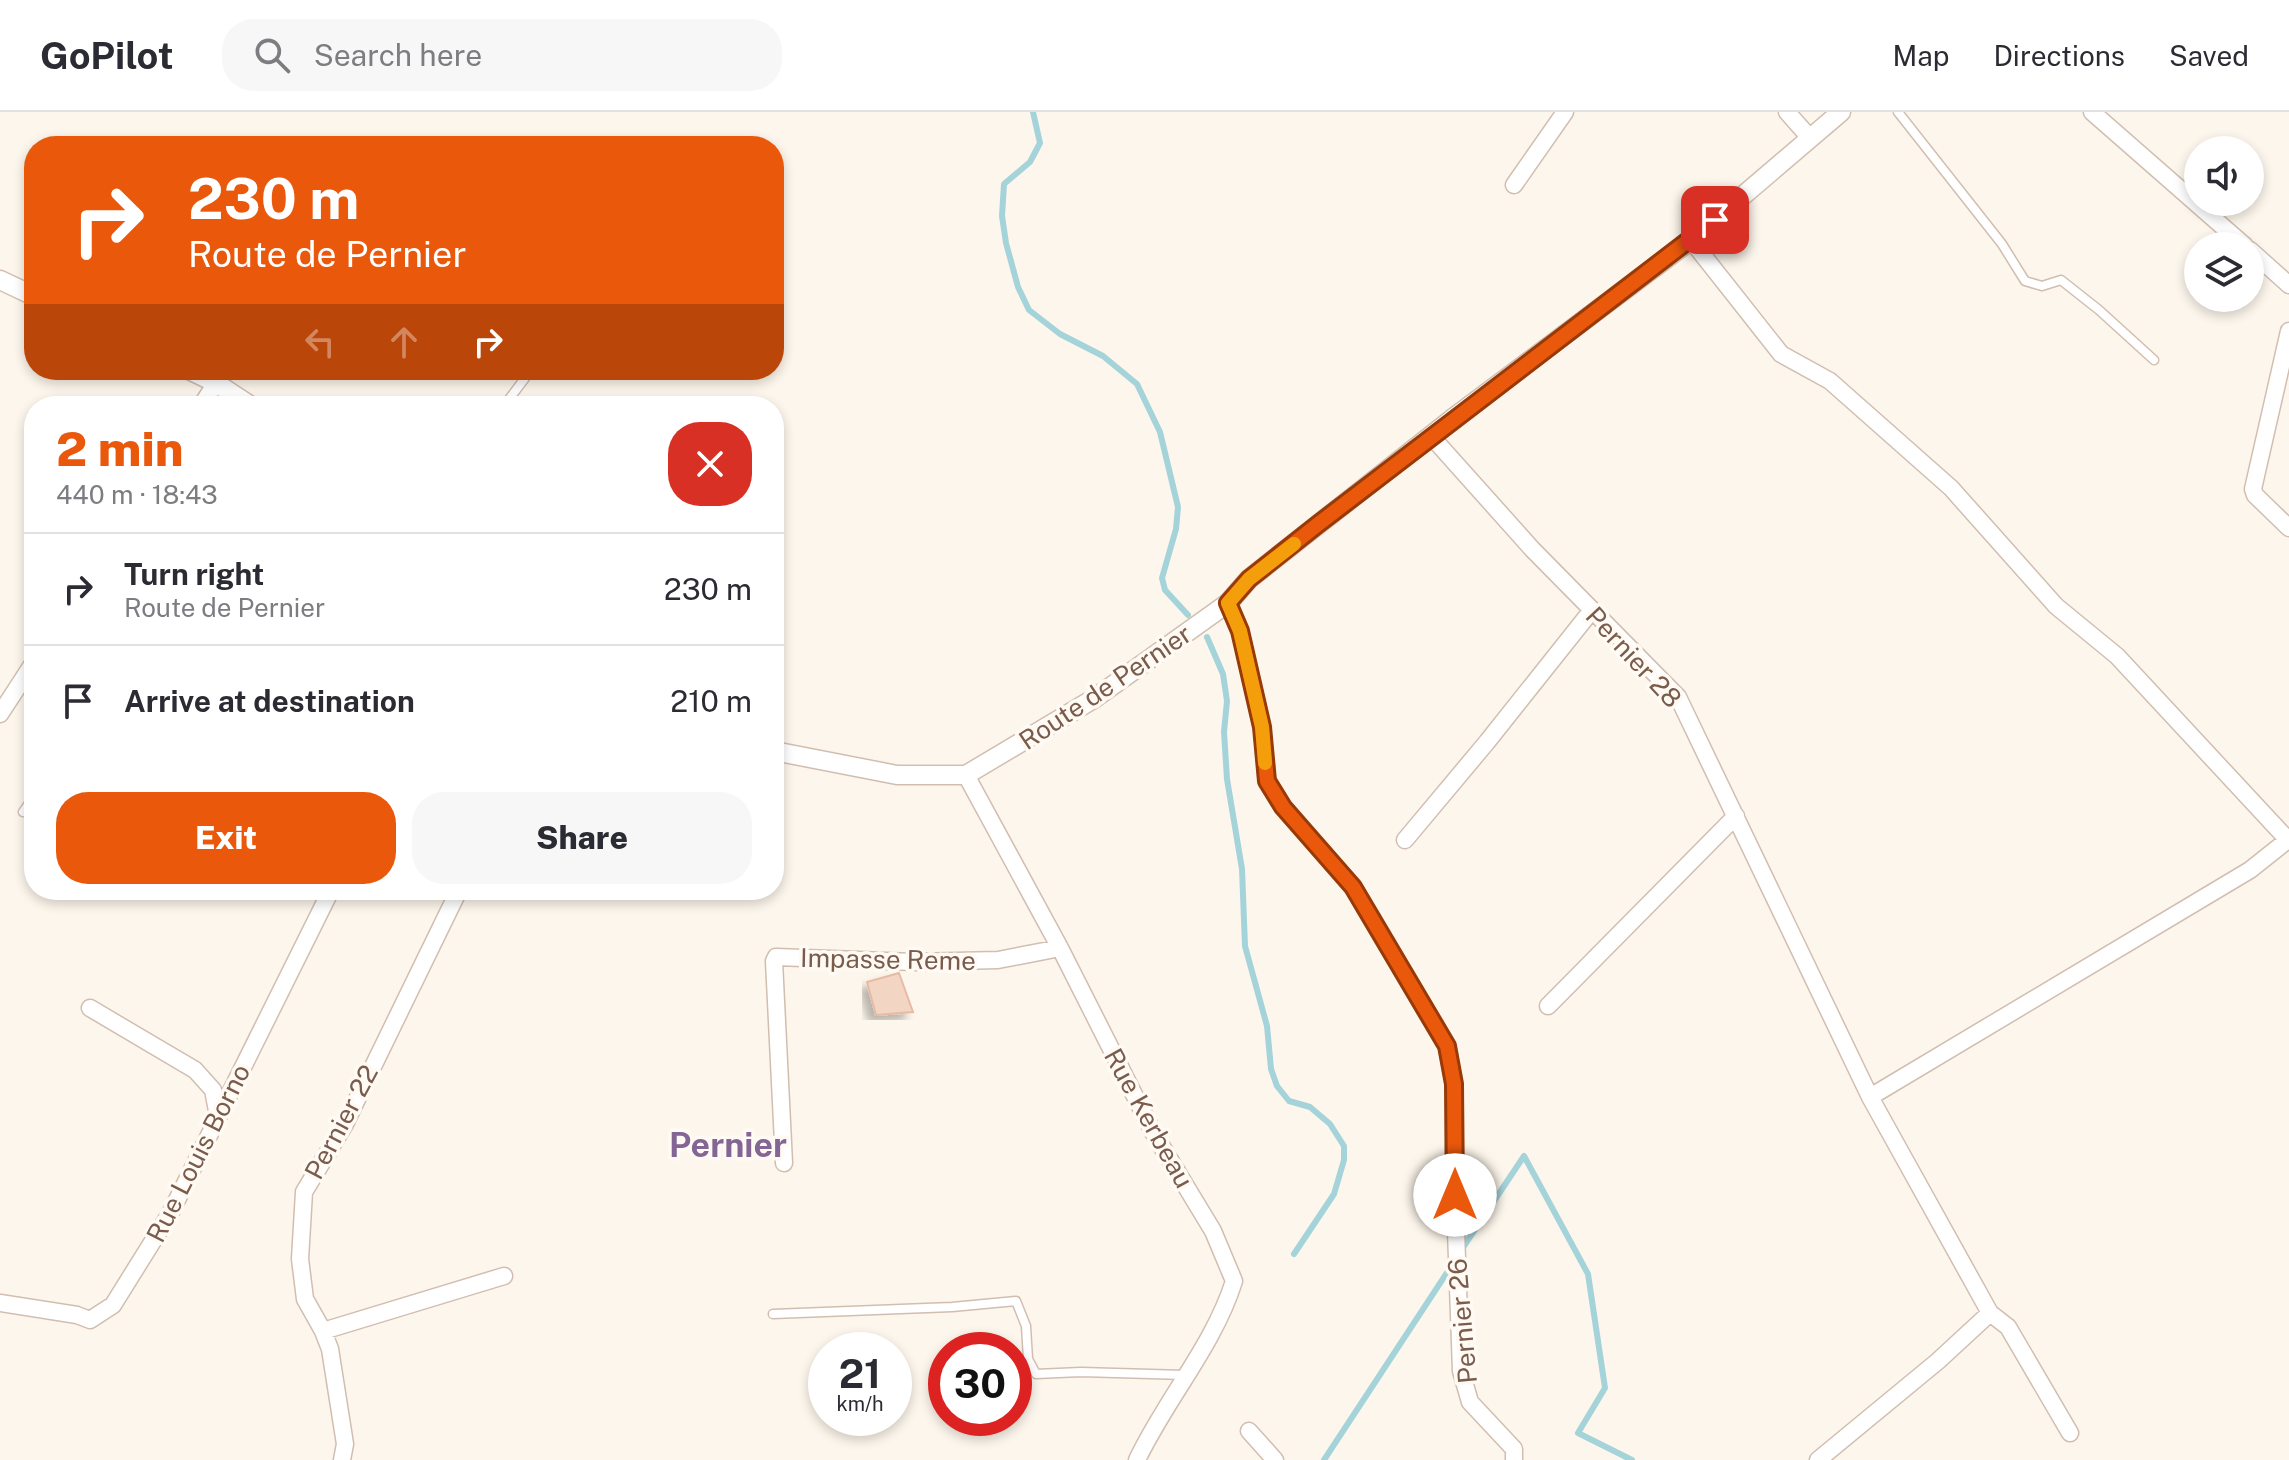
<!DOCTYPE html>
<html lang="en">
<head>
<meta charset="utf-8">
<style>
	:root { --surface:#fff; --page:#f7f7f7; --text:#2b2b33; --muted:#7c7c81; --line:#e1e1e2; --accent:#ea580c }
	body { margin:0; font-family:"Public Sans",sans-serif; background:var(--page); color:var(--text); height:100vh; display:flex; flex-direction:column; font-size:30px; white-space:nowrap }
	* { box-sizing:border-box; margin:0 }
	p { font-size:26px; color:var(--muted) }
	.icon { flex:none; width:44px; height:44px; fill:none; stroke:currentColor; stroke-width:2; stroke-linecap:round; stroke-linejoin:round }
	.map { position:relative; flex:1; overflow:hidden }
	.drawer { position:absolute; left:24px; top:284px; width:760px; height:504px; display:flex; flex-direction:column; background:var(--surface); border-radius:32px; box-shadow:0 4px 12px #0003 }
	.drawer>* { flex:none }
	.guide { position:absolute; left:24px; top:24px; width:760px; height:244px; border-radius:32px; box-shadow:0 4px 12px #0003; background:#ea580c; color:#fff; overflow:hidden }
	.fabs { position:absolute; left:2184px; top:24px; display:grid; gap:16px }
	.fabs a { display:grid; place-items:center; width:80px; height:80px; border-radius:50%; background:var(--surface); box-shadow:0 4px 12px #0003; font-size:40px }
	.speed { position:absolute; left:808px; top:1220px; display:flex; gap:16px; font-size:40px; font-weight:700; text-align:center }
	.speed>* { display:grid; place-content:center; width:104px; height:104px; border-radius:50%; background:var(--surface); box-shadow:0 4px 12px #0003; line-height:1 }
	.speed small { font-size:20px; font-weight:400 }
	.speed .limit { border:12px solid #d22; background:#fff; color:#111 }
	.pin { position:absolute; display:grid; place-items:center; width:68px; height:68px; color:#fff; margin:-34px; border-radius:16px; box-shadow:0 4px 12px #0006 }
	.me { position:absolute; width:88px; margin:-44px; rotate:0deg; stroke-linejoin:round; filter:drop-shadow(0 0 6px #0008) }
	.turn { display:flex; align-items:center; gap:28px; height:168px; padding:0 32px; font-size:36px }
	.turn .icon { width:104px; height:104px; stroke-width:2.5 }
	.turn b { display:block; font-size:56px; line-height:68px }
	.lanes { display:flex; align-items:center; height:76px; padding:0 32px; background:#0003; justify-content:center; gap:40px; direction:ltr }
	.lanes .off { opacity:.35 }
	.round { display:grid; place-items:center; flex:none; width:84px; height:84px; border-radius:32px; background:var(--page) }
	.overview { display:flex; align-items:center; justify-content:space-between; height:136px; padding:0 32px }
	h1 { font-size:48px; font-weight:800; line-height:60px; color:var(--accent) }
	.action { display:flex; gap:16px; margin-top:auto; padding:16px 32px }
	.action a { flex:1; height:92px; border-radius:32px; background:var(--accent); color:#fff; font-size:32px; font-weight:800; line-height:92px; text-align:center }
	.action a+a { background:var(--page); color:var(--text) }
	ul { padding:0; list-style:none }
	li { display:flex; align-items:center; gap:24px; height:112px; padding:0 32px; border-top:2px solid var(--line) }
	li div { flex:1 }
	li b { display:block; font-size:30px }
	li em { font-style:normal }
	header { display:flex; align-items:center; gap:48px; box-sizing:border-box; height:112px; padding:0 40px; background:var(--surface); border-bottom:2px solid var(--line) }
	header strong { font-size:38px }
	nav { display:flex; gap:44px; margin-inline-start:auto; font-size:28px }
	.search { width:560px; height:72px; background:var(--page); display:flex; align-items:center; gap:20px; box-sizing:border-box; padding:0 28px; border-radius:32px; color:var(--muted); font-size:30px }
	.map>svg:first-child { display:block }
</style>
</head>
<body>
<header>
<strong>GoPilot</strong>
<div class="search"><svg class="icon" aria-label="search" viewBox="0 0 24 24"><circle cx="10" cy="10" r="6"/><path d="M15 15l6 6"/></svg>Search here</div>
<nav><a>Map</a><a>Directions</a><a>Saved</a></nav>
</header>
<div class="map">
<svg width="2289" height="1348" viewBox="0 0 2289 1348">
	<defs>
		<filter id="shadow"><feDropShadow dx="-7" dy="7" stdDeviation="4" flood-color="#0004"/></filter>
	</defs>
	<rect width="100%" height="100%" fill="#fdf6ec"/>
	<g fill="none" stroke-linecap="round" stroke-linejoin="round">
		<path stroke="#a5d3da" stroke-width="6" d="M1033,0L1040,31L1030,50L1004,72L1002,104L1006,131L1018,175L1029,198L1060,222L1103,244L1137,272L1160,320L1178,395L1176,417L1162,466L1165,478L1188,503
			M1207,525L1223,562L1227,589L1224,620L1227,667L1242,757L1245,834L1267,914L1271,957L1277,974L1289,989L1310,995L1330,1012L1344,1034V1048L1334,1082L1294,1142
			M1460,1140L1524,1044L1588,1162L1605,1276L1578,1321L1632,1348
			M1324,1348L1452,1153"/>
	</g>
	<path fill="#f3d5c3" stroke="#e6bba3" stroke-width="2" filter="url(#shadow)" d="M899,861L913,900L876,903L867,870Z"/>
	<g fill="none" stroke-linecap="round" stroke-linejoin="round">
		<defs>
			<path id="service" d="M1898,0L2002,132L2025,169L2042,174L2061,168L2099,198L2154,248
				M504,294L531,258
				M23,700L34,684
				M773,1202L952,1195L1016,1189L1026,1214L1028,1247L1036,1262L1081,1260L1185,1263"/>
			<path id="minor" d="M1787,0L1810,26
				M2092,0L2245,134
				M1514,73L1565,0
				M1691,128L1781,242L1830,269L1951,376L2056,494L2117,544L2288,728
				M2250,138L2289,173
				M2289,219L2253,377L2255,383L2289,416
				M201,294L216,271
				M1431,324L1533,438L1678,585L1870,985
				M1228,491L1240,519L1262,615L1267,669L1283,695L1353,775L1447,934L1454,972V1063L1461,1259L1470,1290L1514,1337V1348
				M0,602L34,550
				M966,663L1060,836L1153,1020L1213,1119L1234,1169C1214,1233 1166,1287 1137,1348
				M1405,728L1487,630L1592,498
				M1548,894L1736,704
				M90,896L195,958L213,978L218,1004
				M784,1051L774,849L776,845L914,850L998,848L1060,836
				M0,1191L77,1203L90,1208L113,1193L171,1100L331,778
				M1990,1201L2008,1215L2070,1321
				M323,1219L504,1164
				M1249,1319L1275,1348
				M342,1348L345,1332L330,1237L323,1219L305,1187L300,1147L304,1080L345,1012L459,778
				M1818,1348L1938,1249L1990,1201L1870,985L2250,758L2289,727"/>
			<path id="tertiary" d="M0,168L34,184
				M189,258L216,271L251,294
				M774,639L897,663H966L1095,586L1228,491L1249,467L1452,307L1691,128L1841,0"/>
		</defs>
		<use href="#service" stroke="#d1beb0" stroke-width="11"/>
		<use href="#minor" stroke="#d1beb0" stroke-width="19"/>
		<use href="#tertiary" stroke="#d1beb0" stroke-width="21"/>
		<use href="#service" stroke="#fff" stroke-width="8"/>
		<use href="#minor" stroke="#fff" stroke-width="16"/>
		<use href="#tertiary" stroke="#fff" stroke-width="18"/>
	</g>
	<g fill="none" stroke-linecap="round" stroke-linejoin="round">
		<defs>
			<path id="route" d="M1455,1083L1454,972L1447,934L1353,775L1283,695L1267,669L1262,615L1240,519L1228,491L1249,467L1317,413L1715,108"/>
		</defs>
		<use href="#route" stroke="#983908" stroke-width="20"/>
		<use href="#route" stroke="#ea580c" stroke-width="14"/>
		<path stroke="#f59e0b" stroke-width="14" d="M1265,651L1262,615L1240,519L1228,491L1249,467L1294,432"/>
	</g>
	<g text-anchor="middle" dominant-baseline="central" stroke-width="7" stroke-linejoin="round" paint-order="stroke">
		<g font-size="26" fill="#7a5c4d" stroke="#fffaf3">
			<text transform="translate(1634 545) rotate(47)">Pernier 28</text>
			<text transform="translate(1105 575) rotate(-34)">Route de Pernier</text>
			<text transform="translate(888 847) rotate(1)">Impasse Reme</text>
			<text transform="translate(1149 1006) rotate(61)">Rue Kerbeau</text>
			<text transform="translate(341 1010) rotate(-62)">Pernier 22</text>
			<text transform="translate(198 1041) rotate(-63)">Rue Louis Borno</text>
			<text transform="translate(1462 1209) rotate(-95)">Pernier 26</text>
		</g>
		<g font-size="34" font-weight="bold" fill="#846695" stroke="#fffaf3">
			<text x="728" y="1033">Pernier</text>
		</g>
	</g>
</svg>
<div class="fabs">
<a><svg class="icon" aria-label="sound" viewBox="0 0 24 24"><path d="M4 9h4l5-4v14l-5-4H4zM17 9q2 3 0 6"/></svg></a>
<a><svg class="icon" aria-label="layers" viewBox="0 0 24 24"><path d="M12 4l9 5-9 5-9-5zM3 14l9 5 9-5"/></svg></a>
</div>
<div class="speed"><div>21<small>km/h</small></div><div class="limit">30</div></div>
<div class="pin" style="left:1715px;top:108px;background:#d93025"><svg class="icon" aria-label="arrive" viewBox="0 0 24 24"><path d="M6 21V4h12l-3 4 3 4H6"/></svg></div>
<svg class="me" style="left:1455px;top:1083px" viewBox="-20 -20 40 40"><circle r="19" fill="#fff"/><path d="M0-13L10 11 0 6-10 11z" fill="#ea580c"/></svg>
<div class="guide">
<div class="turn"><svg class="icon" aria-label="right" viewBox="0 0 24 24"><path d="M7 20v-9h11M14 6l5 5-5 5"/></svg><div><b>230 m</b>Route de Pernier</div></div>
<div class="lanes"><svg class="icon off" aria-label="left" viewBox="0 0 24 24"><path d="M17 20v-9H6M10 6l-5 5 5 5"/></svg><svg class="icon off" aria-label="ahead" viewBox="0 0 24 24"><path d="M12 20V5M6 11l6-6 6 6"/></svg><svg class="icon" aria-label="right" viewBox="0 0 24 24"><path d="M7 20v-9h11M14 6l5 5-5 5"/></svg></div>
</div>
<section class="drawer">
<div class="overview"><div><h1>2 min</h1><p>440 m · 18:43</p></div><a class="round" style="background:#d93025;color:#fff"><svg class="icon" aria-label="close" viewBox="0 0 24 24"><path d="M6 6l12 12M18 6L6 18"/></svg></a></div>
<ul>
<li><svg class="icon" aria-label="right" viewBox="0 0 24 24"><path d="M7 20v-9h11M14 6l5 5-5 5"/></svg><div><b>Turn right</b><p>Route de Pernier</p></div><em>230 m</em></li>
<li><svg class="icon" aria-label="arrive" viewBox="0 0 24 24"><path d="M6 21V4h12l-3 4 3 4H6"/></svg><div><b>Arrive at destination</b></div><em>210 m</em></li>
</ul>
<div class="action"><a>Exit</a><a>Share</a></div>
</section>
</div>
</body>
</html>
